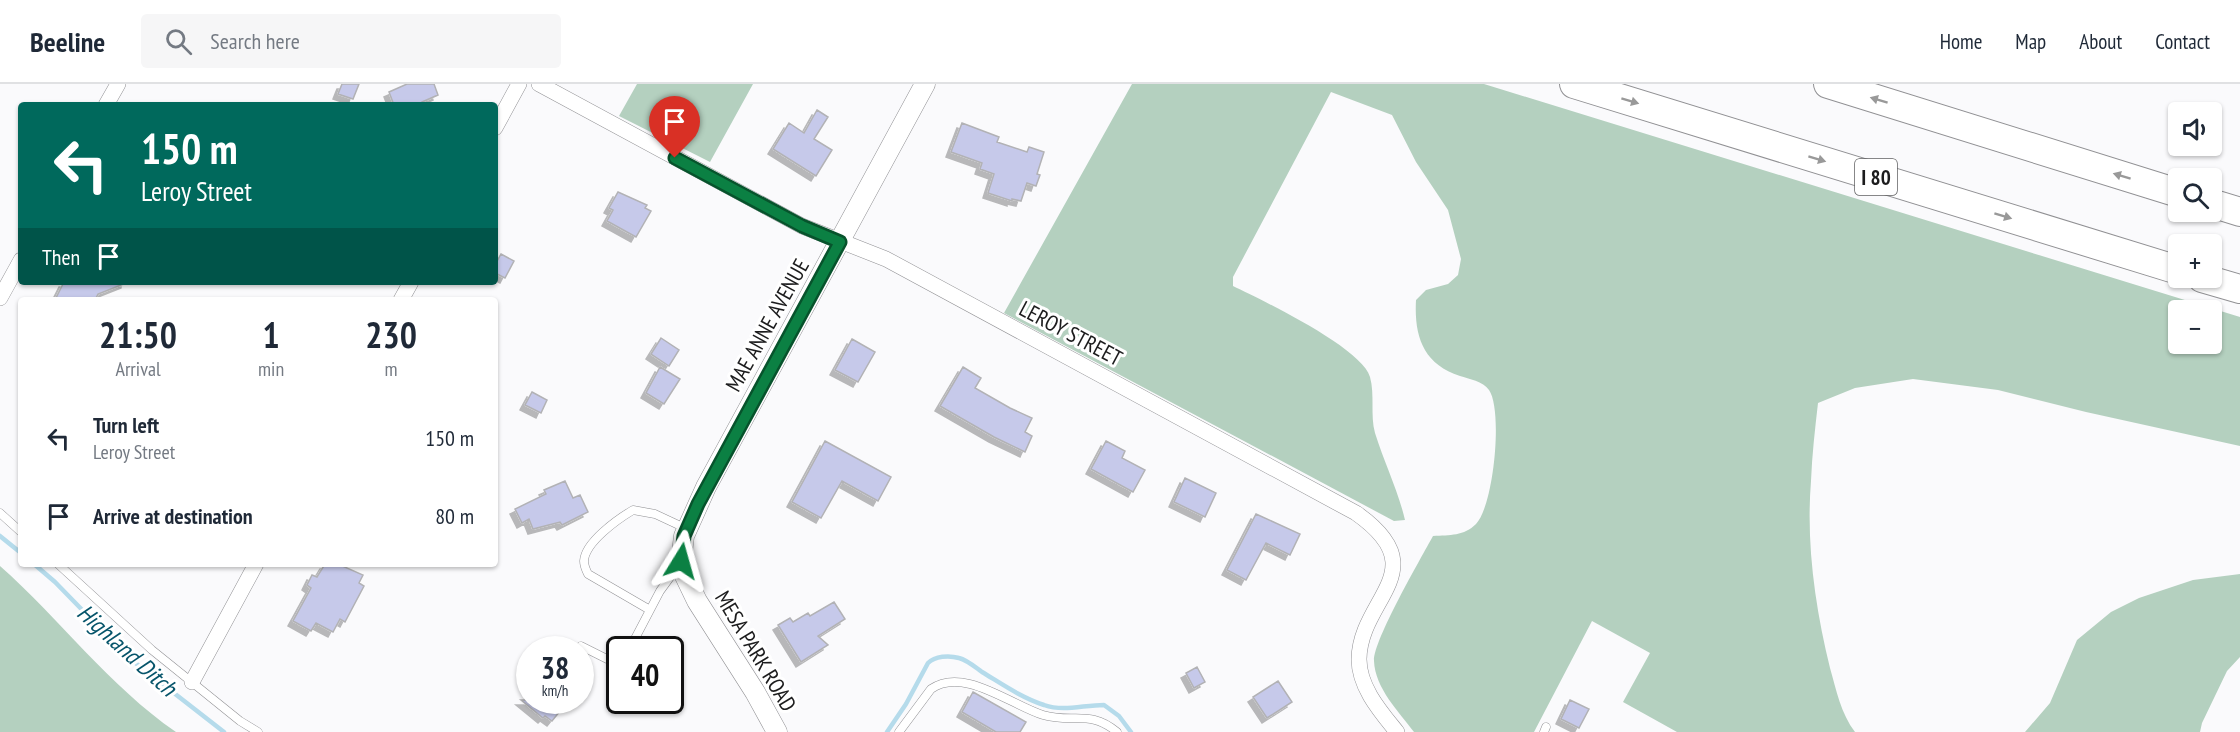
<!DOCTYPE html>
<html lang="en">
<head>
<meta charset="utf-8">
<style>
	:root { --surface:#fff; --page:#f6f6f7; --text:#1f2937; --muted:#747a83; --line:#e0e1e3 }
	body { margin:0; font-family:"PT Sans Narrow",sans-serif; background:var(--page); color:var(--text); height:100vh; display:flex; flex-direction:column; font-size:22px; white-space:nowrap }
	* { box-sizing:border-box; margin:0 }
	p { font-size:20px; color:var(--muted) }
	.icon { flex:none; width:33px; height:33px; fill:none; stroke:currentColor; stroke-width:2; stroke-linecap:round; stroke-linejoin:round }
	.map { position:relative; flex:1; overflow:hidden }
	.side { position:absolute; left:18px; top:213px; width:480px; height:270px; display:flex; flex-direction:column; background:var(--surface); border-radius:6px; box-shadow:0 2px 4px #0004 }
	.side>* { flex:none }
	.guide { position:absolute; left:18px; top:18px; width:480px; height:183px; border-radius:6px; box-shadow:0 2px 4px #0004; background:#00695c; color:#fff; overflow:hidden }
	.fabs { position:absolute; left:2168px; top:18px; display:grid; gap:12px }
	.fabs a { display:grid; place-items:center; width:54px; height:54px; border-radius:6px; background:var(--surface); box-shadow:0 2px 4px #0004; font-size:30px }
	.speed { position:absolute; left:516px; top:552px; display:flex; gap:12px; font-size:30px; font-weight:700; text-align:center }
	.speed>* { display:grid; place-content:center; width:78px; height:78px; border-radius:50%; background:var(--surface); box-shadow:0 2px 4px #0004; line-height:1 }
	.speed small { font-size:15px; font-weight:400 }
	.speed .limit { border:3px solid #111; border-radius:9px; background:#fff; color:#111 }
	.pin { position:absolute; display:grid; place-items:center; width:51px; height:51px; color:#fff; margin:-62px -26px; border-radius:50% 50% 50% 0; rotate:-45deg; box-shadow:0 0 6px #0007 }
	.pin .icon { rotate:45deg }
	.me { position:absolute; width:66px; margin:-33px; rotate:8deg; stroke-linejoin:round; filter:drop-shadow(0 0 4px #0008) }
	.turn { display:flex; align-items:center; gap:21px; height:126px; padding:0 24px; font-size:27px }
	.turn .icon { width:78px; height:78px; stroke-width:2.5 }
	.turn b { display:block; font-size:42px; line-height:51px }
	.then { display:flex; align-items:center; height:57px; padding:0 24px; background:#0003; gap:12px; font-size:22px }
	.eta { display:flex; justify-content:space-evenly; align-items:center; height:102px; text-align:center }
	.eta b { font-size:36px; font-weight:700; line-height:42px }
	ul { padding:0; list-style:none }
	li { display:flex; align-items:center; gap:18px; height:78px; padding:0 24px }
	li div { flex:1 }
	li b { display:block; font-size:22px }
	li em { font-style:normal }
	header { display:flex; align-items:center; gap:36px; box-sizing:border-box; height:84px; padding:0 30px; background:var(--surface); border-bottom:2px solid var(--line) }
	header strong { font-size:28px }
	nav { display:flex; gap:33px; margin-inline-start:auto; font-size:21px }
	.search { width:420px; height:54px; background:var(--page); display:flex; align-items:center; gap:15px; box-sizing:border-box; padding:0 21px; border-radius:6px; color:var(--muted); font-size:22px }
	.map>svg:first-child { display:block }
</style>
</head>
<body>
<header>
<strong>Beeline</strong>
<div class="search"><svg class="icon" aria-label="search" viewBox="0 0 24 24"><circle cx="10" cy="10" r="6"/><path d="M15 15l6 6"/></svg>Search here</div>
<nav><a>Home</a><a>Map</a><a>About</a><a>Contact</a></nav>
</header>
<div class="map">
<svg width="2240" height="648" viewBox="0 0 2240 648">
	<defs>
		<filter id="shadow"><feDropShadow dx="-5" dy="5" stdDeviation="0" flood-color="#0004"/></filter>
	</defs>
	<rect width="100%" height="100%" fill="#fafafc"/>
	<path fill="#b4d0bf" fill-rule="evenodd" d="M637,0H753L710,78L619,32Z
		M1132,0H1484L2240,233V362L2086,328L1998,306L1913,295L1855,304L1818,319C1815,345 1812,371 1811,397C1806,459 1815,523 1830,584C1836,605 1841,630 1855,648H1677L1623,618L1650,569L1592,537L1534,648H1414C1399,628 1375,604 1374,577C1373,557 1421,474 1433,452C1450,451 1464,452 1476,440C1494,421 1503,326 1489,306C1483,297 1469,295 1460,292C1423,280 1414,252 1416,216L1426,206L1448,200L1458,191L1461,175L1448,126L1416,78L1392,31L1331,8L1233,193V202C1262,216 1362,264 1370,293C1375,311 1370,331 1375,349C1384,378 1398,406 1405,436L1394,437L1004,229ZM2178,226H2211V260H2178Z
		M0,482C60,535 109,602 176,648H0Z
		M2240,490V573L2227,587L2202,639L2200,648H2025L2050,619L2077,556L2111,528L2139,514L2193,496Z"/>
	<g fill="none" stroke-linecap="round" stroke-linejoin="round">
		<path stroke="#b5dbeb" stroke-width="4.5" d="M0,452L21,469
			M34,480L55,498L129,574L224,648
			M887,648L906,620L928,579C935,572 949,571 959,574C967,576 975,583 982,588C1002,600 1022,614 1044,621C1064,628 1083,621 1104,621L1119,632L1131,648"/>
	</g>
	<path fill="#c6c9ea" stroke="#b2b2b5" stroke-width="1.5" filter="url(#shadow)" d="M342,0H359L353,15L338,10Z
		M407,0H434L438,11L422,18L423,21H394L389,8Z
		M817,26L828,33L814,55L832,66L816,92L773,65L789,39L804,49Z
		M962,39L999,53L997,58L1027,68L1029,63L1044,68L1037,90L1040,91L1036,102L1027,99L1021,117L1012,115V117L988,109L994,90L980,85L982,79L951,68Z
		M618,108L647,121L645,124L651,127L636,153L607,137L613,126L609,124Z
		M501,170L514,177L505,194L495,189V181Z
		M64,198H126V199L98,210L95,216H55Z
		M661,254L679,266L669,282L651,270Z
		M852,255L875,268L858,298L835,286Z
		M660,283L680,295L664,320L646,309Z
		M963,283L981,294L975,304L1010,324L1032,334L1025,348L1032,352L1025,368L994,353L940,322Z
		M532,308L547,316L541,329L525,321Z
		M825,357L891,393L878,417L842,397L821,434L792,418Z
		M1106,357L1125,367L1122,374L1145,386L1133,408L1091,385Z
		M1185,394L1216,409L1205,433L1174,418Z
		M565,397L573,414L580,411L588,428L562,441L560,438L533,445L529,435L522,439L515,425L546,410L544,406Z
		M1256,430L1300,450L1290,471L1266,459L1246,496L1227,486Z
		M325,480H338L363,491L359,499L364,502L345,538L340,535L333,548L316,539L311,547L293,537L311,504L307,501L312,491L317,493Z
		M834,518L845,535L818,552L828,561L801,578L778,541L790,534L793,538L808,529L810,532Z
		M1197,583L1205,598L1194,604L1186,589Z
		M1278,597L1292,618L1267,634L1253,613Z
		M973,608L1026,638L1020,648H996L962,628Z
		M521,616H569L552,637L545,632L543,634Z
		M1570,616L1589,625L1579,644L1561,635Z"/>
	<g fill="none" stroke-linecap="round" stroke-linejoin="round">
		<defs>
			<path id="service" d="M0,429L21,448
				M58,480L152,566L240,637L258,648
				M650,526L588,490C586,486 584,481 584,477C585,458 618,435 633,426L655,430L685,444
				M581,562L619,581L620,580
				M629,566L660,507L679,481
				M899,648L931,605C963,582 1011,621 1043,631C1073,640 1090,625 1117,648
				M1544,648L1546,643"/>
			<path id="minor" d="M539,0L802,142L886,175L1356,429C1437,486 1360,514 1359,575C1359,603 1380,627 1397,648
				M106,21L118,0
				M495,44L519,0
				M0,214L21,176
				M401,216L411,198
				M192,598L256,480"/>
			<path id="tertiary" d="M777,648L755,608L697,517L684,490L681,477L684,452L706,403L925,0"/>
			<path id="motorway" d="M1574,0L2178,186
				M1828,0L2178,109
				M2211,119L2240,128
				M2202,194L2240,205"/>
		</defs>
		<use href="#service" stroke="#919194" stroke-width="9"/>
		<use href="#minor" stroke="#919194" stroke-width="16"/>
		<use href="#tertiary" stroke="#919194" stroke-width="21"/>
		<use href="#motorway" stroke="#919194" stroke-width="30"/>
		<use href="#service" stroke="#fff" stroke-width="8"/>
		<use href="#minor" stroke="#fff" stroke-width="15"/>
		<use href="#tertiary" stroke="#fff" stroke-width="20"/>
		<use href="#motorway" stroke="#fff" stroke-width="28"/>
	</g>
	<defs><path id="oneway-solid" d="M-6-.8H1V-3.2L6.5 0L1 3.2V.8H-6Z" transform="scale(1.5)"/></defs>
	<g fill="#999">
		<use href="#oneway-solid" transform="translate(1879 16) rotate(-163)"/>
		<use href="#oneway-solid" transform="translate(1630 17) rotate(17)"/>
		<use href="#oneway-solid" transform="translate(1817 75) rotate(17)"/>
		<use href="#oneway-solid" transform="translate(2122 92) rotate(-163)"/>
		<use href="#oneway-solid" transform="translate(2003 132) rotate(17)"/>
	</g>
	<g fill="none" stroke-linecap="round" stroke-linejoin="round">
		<defs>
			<path id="route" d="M675,74L802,142L840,158L698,420L684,452L681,477"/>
		</defs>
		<use href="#route" stroke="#07532c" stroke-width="15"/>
		<use href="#route" stroke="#0b8043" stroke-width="10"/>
	</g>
	<g text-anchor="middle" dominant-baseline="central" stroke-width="6" stroke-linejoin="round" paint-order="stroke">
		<rect fill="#fff" stroke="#606061" stroke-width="1.5" x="1855" y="75" width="42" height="36" rx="4.5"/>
		<g font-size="21" font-weight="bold" fill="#1c1c1d">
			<text x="1876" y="93">I 80</text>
		</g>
		<g font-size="22" fill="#1c1c1d" stroke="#fff">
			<text transform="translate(767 241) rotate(-61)">MAE ANNE AVENUE</text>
			<text transform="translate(1071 249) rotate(28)">LEROY STREET</text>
			<text transform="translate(756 567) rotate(59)">MESA PARK ROAD</text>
		</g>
		<g font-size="24" font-style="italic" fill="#07556b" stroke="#fff">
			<text transform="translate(127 566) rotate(42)">Highland Ditch</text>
		</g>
	</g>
</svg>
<div class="fabs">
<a><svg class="icon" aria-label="sound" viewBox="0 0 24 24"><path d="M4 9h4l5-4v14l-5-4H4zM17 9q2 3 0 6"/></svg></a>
<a><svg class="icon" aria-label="search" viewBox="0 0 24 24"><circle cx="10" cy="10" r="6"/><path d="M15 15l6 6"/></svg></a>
<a>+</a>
<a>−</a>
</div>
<div class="speed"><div>38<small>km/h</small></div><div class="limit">40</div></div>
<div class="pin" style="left:675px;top:74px;background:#d93025"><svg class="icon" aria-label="arrive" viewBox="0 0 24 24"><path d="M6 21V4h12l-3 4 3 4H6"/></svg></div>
<svg class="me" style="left:681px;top:477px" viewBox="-20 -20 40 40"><path d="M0-17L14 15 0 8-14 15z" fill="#0b8043" stroke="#fff" stroke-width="4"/></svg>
<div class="guide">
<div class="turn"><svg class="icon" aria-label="left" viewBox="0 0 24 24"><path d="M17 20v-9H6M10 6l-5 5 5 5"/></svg><div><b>150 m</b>Leroy Street</div></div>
<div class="then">Then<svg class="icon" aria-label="arrive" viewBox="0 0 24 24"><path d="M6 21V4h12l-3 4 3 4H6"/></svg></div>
</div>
<section class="side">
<div class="eta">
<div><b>21:50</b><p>Arrival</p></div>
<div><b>1</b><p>min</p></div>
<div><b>230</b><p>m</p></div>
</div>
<ul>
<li><svg class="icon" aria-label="left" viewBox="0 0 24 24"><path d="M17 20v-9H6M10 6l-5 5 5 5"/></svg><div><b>Turn left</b><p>Leroy Street</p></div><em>150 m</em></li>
<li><svg class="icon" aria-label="arrive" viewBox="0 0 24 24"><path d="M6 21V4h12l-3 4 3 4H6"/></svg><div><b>Arrive at destination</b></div><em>80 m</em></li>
</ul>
</section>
</div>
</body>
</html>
